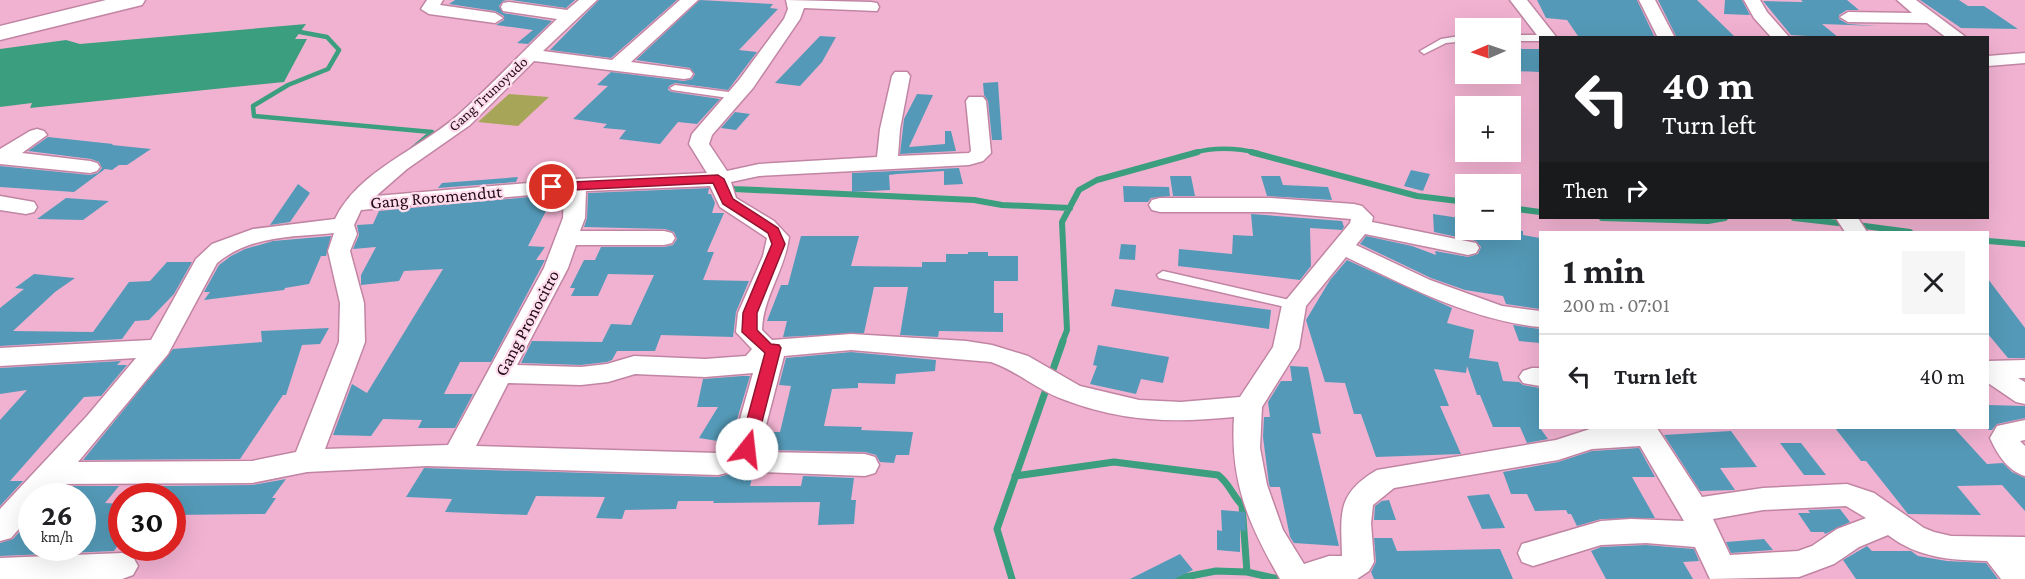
<!DOCTYPE html>
<html lang="en">
<head>
<meta charset="utf-8">
<style>
	:root { --surface:#fff; --page:#f6f6f6; --text:#202124; --muted:#757577; --line:#e0e0e0 }
	body { margin:0; font-family:"Crimson Pro",serif; background:var(--page); color:var(--text); height:100vh; display:flex; flex-direction:column; font-size:22px; white-space:nowrap }
	* { box-sizing:border-box; margin:0 }
	p { font-size:20px; color:var(--muted) }
	.icon { flex:none; width:33px; height:33px; fill:none; stroke:currentColor; stroke-width:2; stroke-linecap:round; stroke-linejoin:round }
	.map { position:relative; flex:1; overflow:hidden }
	.drawer { position:absolute; left:1539px; top:231px; width:450px; height:198px; display:flex; flex-direction:column; background:var(--surface); border-radius:0px; box-shadow:0 6px 24px #0002 }
	.drawer>* { flex:none }
	.hud { position:absolute; left:1539px; top:36px; width:450px; height:183px; border-radius:0px; box-shadow:0 6px 24px #0002; background:#202124; color:#fff; overflow:hidden }
	.needle { width:39px; rotate:268deg }
	.fabs { position:absolute; left:1455px; top:18px; display:grid; gap:12px }
	.fabs a { display:grid; place-items:center; width:66px; height:66px; border-radius:0px; background:var(--surface); box-shadow:0 6px 24px #0002; font-size:30px }
	.speed { position:absolute; left:18px; top:483px; display:flex; gap:12px; font-size:30px; font-weight:700; text-align:center }
	.speed>* { display:grid; place-content:center; width:78px; height:78px; border-radius:50%; background:var(--surface); box-shadow:0 6px 24px #0002; line-height:1 }
	.speed small { font-size:15px; font-weight:400 }
	.speed .limit { border:9px solid #d22; background:#fff; color:#111 }
	.pin { position:absolute; display:grid; place-items:center; width:51px; height:51px; color:#fff; margin:-26px; border:3px solid #fff; border-radius:50%; box-shadow:0 2px 6px #0007 }
	.me { position:absolute; width:66px; margin:-33px; rotate:16deg; stroke-linejoin:round; filter:drop-shadow(0 0 4px #0008) }
	.turn { display:flex; align-items:center; gap:21px; height:126px; padding:0 24px; font-size:27px }
	.turn .icon { width:78px; height:78px; stroke-width:2.5 }
	.turn b { display:block; font-size:42px; line-height:51px }
	.then { display:flex; align-items:center; height:57px; padding:0 24px; background:#0003; gap:12px; font-size:22px }
	.round { display:grid; place-items:center; flex:none; width:63px; height:63px; border-radius:0px; background:var(--page) }
	.head { display:flex; align-items:center; justify-content:space-between; height:102px; padding:0 24px }
	h1 { font-size:36px; font-weight:700; line-height:45px }
	ul { padding:0; list-style:none }
	li { display:flex; align-items:center; gap:18px; height:84px; padding:0 24px; border-top:2px solid var(--line) }
	li div { flex:1 }
	li b { display:block; font-size:22px }
	li em { font-style:normal }
	.map>svg:first-child { display:block }
</style>
</head>
<body>
<div class="map">
<svg width="2025" height="579" viewBox="0 0 2025 579">
	<rect width="100%" height="100%" fill="#f1b2d1"/>
	<path fill="#a7a658" d="M509,94L549,97L518,126L478,122Z"/>
	<path fill="#3b9e7e" d="M306,24L295,39H307L284,82L30,108L32,103L0,107V49L66,40L80,44Z"/>
	<g fill="none" stroke-linecap="round" stroke-linejoin="round">
		<path stroke="#3b9e7e" stroke-width="4.5" d="M300,32L327,37L339,50L328,69L288,85L253,106L254,116L432,132L412,149
			M1193,153C1214,147 1237,148 1258,153"/>
		<path stroke="#3b9e7e" stroke-width="6" d="M1251,152L1417,196L1466,202
			M725,185L734,189L974,200L1002,205L1070,208
			M1510,208L1540,212
			M1602,218L1708,221L1725,218
			M1794,218L1847,224
			M1857,225L1910,232
			M1988,241L2025,244
			M1062,343L1067,330L1062,222L1079,190L1097,180L1198,152"/>
		<path stroke="#3b9e7e" stroke-width="7" d="M1015,476L1114,462L1218,475C1229,483 1232,495 1242,505L1247,572L1278,579
			M1012,579L997,529L1063,341
			M1175,579L1216,571L1247,572"/>
	</g>
	<path fill="#549ab8" d="M455,0H507L503,1L499,6L503,13L552,21L528,44L517,43L533,30L496,25L504,20V16L495,11L449,4Z
		M511,0H575L566,8Z
		M599,0H677L611,58L550,50Z
		M700,0L773,4L770,8L778,9L739,50L757,52L728,90L675,83L669,86L668,90L672,92L720,99L697,124L678,122L660,144L619,139L626,130L603,128L607,124L573,119L608,86L597,85L611,72L684,81L692,79L695,74L690,68L636,60Z
		M1537,0H1637L1655,38L1578,36L1567,20L1546,18Z
		M1658,0H1697L1736,38H1677Z
		M1725,0H1742L1750,15L1724,14Z
		M1801,0H1847L1859,10H1847L1839,15V19L1848,24L1878,26L1822,24L1839,38L1791,35L1763,1L1803,2Z
		M1920,0H1959L1968,6H1984L2018,29L1961,28Z
		M820,36L836,37L822,62L800,86L775,83Z
		M1510,49H1540V72L1516,71L1510,62Z
		M998,82L1002,140H992L988,101L984,95L983,83Z
		M917,94L933,95L909,147L945,144V131H951L956,151L900,154L904,119Z
		M735,112L750,114L736,130L721,128Z
		M48,137L113,144L112,145L151,149L127,165H119L112,170L105,169L74,192L0,187V166L90,175L98,173L102,168L99,162L91,159L28,151Z
		M959,168L963,184L944,185V171L897,174L889,175L890,190L852,192V173Z
		M1411,170L1430,174L1423,191L1404,186Z
		M1170,176H1191L1195,196H1173Z
		M1261,176H1280L1283,185L1328,187L1332,200L1267,196Z
		M518,177L516,182L438,188L442,183Z
		M298,184L310,193L290,222L270,225Z
		M1123,186L1169,187L1170,196L1151,198L1148,202H1124Z
		M709,188L708,194H711L715,203L712,213H724L707,252H714L703,280L749,281L736,312L733,337L661,335L655,351H617L612,360L607,362L581,365L521,363L532,341L602,342L611,324L631,325L654,275L608,274L598,296H571L575,288H570L584,260H595L601,247H664L673,245L677,239L674,232L665,229L584,227L587,218L588,193Z
		M562,194L561,210L546,211L528,246L545,247L536,260H545L491,362H460L444,394H473L455,428H418L422,420L383,419L371,436L333,435L352,384L367,393L443,269L404,271L399,281L361,285V275L376,247L353,249L359,235L357,225L373,224L379,211Z
		M66,198L109,201L83,220L37,219Z
		M1251,214L1342,221L1344,227L1342,230L1310,228L1311,266L1300,280L1178,266L1179,249L1232,254L1233,235L1253,236Z
		M1433,214L1466,219V230H1509L1523,231V235L1540,238V309L1506,304L1503,296L1465,290L1431,278L1360,244L1366,236L1412,246L1436,255L1435,251L1468,257L1478,254L1481,247L1476,241L1434,232Z
		M331,236L326,256H321L309,284L285,288L284,290L204,300L210,292H204L219,265L231,256L245,249L273,241Z
		M801,236H859L851,266L922,267V262H946V254H968V252H988V256H1018V281H994V313H1003V332L939,331L938,337L900,335L908,287H874L864,333L783,337L787,321H767L781,285H788Z
		M1121,244L1136,245L1135,260L1119,259Z
		M1347,260L1452,308L1447,323L1474,330L1469,358L1498,362L1503,381L1519,382L1523,385L1540,388V428L1548,439L1527,443L1520,427H1493L1480,395H1477L1467,366L1466,373L1434,369L1449,406H1440L1461,454L1376,457L1361,414H1354L1345,383L1325,382L1306,320L1330,280Z
		M167,262H192L174,294L149,320L135,321L122,339L0,346V308L24,289L15,288L34,274L75,278L55,292L13,331L93,332L129,282L150,281Z
		M1988,279L2025,328V358H2008L1988,334Z
		M1115,289L1271,310L1269,329L1111,306Z
		M1513,325L1540,329V343L1519,341Z
		M329,328L320,344L302,345L286,395H283L240,459L83,460L173,349L262,342L261,331Z
		M1098,345L1169,357L1163,383L1141,379L1136,394L1090,384L1097,366L1093,365Z
		M851,352L936,360L935,371L896,374L895,384L858,383V388L832,389L824,426L862,427L861,430L913,432L909,455H896L894,463L880,462L876,455L865,452L768,450L774,432H780L791,386L779,385L786,358Z
		M121,361L117,365H127L101,396L84,397L10,481H23L0,506V420L27,390L0,394V368Z
		M1290,366L1308,367L1321,434L1312,433L1339,546L1294,543L1290,537L1280,487H1270L1269,484L1263,437L1264,417H1270L1268,402L1281,381H1292Z
		M742,376H750L730,443L699,438L718,407H697L703,379Z
		M1988,405L2025,406V418L1997,424L1992,430H1988Z
		M1835,428H1954L1987,464L2003,463L2012,472L2025,478V511L2002,485L1957,486L1981,515L1908,514L1866,461H1861Z
		M1731,431L1757,467L1720,468L1735,490L1700,491L1664,435Z
		M1780,443H1801L1826,475H1804Z
		M1639,448L1655,477H1632L1655,518L1601,519L1577,526L1571,514H1568L1566,510L1535,511L1527,494H1511L1503,472L1558,462L1592,451Z
		M424,468L718,477L735,473L753,474L750,486H801L803,476L854,478L851,500H856L854,524L818,525L820,502L713,503L714,501H678L676,509L625,510L622,519L596,518L605,497L536,496L527,515L445,512L452,499L406,497Z
		M286,479L272,498H276L265,514L172,515V496H152L160,486L252,485Z
		M60,486H119L105,503L122,504V540L114,551L0,556V543L13,539L32,518V548H82V496H50Z
		M1489,494L1505,528L1482,529L1467,496Z
		M1389,500L1396,520H1374L1375,506L1382,501Z
		M1840,509L1850,522L1825,534L1824,532H1811L1798,513H1810L1808,510Z
		M1221,510L1245,512L1246,531L1240,530V552L1217,550V530L1222,531Z
		M1374,538H1392L1397,551L1500,549L1513,579H1374L1371,572L1376,562Z
		M1764,539L1773,550L1731,553L1726,542Z
		M1646,545L1694,549L1699,561L1683,562L1693,579H1606L1591,551L1601,547Z
		M1867,546L1872,551H1911L1918,556L1947,561L1986,563L1998,579H1856L1843,560Z
		M1180,554L1193,570L1174,579H1130Z"/>
	<g fill="none" stroke-linecap="round" stroke-linejoin="round">
		<defs>
			<path id="lane" d="M1466,35V41L1446,43L1424,54L1420,51L1441,39Z
				M1510,35H1540L1544,38H1540V41H1510Z
				M675,85L736,93L741,96L736,99L672,90L670,88Z
				M1163,271L1294,301L1300,305L1294,309L1159,278L1157,275Z"/>
			<path id="street" d="M427,0H443L440,5L495,13L503,18L495,23L429,14L421,9Z
				M579,0H597L543,51L612,60L680,0H698L631,62L684,69L690,70L693,74L690,78L684,79L534,61L470,125L407,169L376,196L575,179L707,173L689,144L692,134L739,80L784,19L788,9L786,0L871,2L877,3L879,7L877,11L804,8L800,19L753,88L712,135L709,144L727,171L759,164L877,157L880,129L892,76L895,72H907L910,76L900,129L898,156L969,153L971,151L966,101L969,97H983L986,101L991,153L983,161L969,165L759,176L731,182L736,198L774,221L789,237C785,270 763,297 762,330L772,340L851,334L966,341L992,345L1028,356L1080,386L1139,400L1181,402L1240,397L1273,347L1282,305L1350,223L1351,219L1271,212H1160L1152,210L1149,205L1152,200L1160,198H1271L1354,204L1362,206L1373,217L1372,222L1476,243L1479,248L1476,253L1468,255L1365,234L1356,245L1430,280L1502,306L1540,311V327C1471,320 1408,287 1346,257L1306,306L1299,348L1262,407L1260,448L1267,485L1283,530L1304,564L1329,556H1342C1341,514 1336,494 1377,470L1556,440L1590,429L1657,428L1702,497L1763,488L1847,484L1874,493L1924,528L1934,532L1951,536L2025,537V579H2001L1987,561C1950,560 1918,558 1888,535L1859,547L1834,564L1799,577L1710,579L1695,547L1646,543L1601,545L1533,566L1522,562L1518,553L1522,544L1601,521L1631,519L1684,521L1640,446L1592,449L1558,460L1394,488L1373,505L1371,523L1374,562L1369,571L1357,579H1280C1248,523 1230,482 1234,417C1172,423 1124,422 1065,400C1038,391 1018,371 991,362L851,350L784,356L759,452L865,454L875,457L879,465L875,473L865,476L735,471L718,475L427,466L307,472L252,483L59,484L47,496H32V514L11,538L0,541V509L87,416L136,358L0,366V348L151,340L196,259L212,244L253,229L335,219C358,171 418,150 457,116C492,85 523,51 557,19L503,11L501,7L503,3L509,2L567,10ZM710,186L720,207L767,238L763,256L738,313L736,332L752,349L746,356L705,359L634,356L607,364L581,367L517,365L568,268L576,245H664L672,243L675,238L672,233L664,231H580L585,218L586,191ZM564,192L563,218L544,268L448,445L325,449L365,342L364,303L350,251L357,234L354,225L361,210ZM334,233L328,251L340,303L339,342L296,452L252,461L78,462L168,354L217,263C251,235 293,237 334,233ZM753,373L733,444L726,451L718,453L476,446L508,383L581,385L608,382L635,374L705,377ZM1846,506L1866,518L1837,529L1812,546L1798,551L1730,555L1713,519L1763,510Z
				M1510,0H1527L1557,38L1540,39Z
				M1639,0H1655L1675,38H1658Z
				M1744,0H1760L1767,12L1790,38H1772L1754,18Z
				M1897,0H1916L1967,38H1947L1927,23L1848,22L1840,17L1848,12L1912,13Z
				M2025,53V63L1988,66V56Z
				M37,129L44,131L47,135L22,153L90,161L97,163L100,167L97,171L90,173L0,164V149L30,131Z
				M0,196L34,202L37,207L34,212L26,214L0,210Z
				M1836,218H1858L1867,232H1845Z
				M2025,360V378H2018L2025,382V404L2016,402L1988,383V361Z
				M1532,368H1540V386L1523,383L1519,377L1523,371Z
				M2025,420V440L2020,441L2025,446V476C2008,471 1997,454 1990,438L1997,426Z
				M122,553L133,557L138,566L133,575L122,579H0V558Z"/>
			<path id="secondary" d="M106,0H145L142,5L0,40V26Z"/>
		</defs>
		<use href="#lane" stroke="#c185a3" stroke-width="3"/>
		<use href="#street" stroke="#c185a3" stroke-width="3"/>
		<use href="#secondary" stroke="#c185a3" stroke-width="3"/>
		<use href="#lane" fill="#fff" fill-rule="evenodd"/>
		<use href="#street" fill="#fff" fill-rule="evenodd"/>
		<use href="#secondary" fill="#fff" fill-rule="evenodd"/>
	</g>
	<path fill="#e11d48" stroke="#92132f" stroke-width="1.5" d="M718,175L724,179L733,199L778,228L785,244L757,313V330L771,344L779,345L781,348L755,449L752,454H741L739,449L765,353L742,332L743,313L772,244L768,233L723,204L713,183L552,191L546,187L552,183Z"/>
	<g text-anchor="middle" dominant-baseline="central" stroke-width="4.5" stroke-linejoin="round" paint-order="stroke">
		<g font-size="15" fill="#220c18" stroke="#ffdded">
			<text transform="translate(488 94) rotate(-43)">Gang Trunoyudo</text>
		</g>
		<g font-size="18" fill="#220c18" stroke="#ffdded">
			<text transform="translate(436 197) rotate(-5)">Gang Roromendut</text>
			<text transform="translate(527 323) rotate(-62)">Gang Pronocitro</text>
		</g>
	</g>
</svg>
<div class="fabs">
<a><svg class="needle" viewBox="-14 -14 28 28"><path d="M0-13l5 13h-10z" fill="#e53935"/><path d="M0 13l5-13h-10z" fill="#757577"/></svg></a>
<a>+</a>
<a>−</a>
</div>
<div class="speed"><div>26<small>km/h</small></div><div class="limit">30</div></div>
<div class="pin" style="left:552px;top:187px;background:#d93025"><svg class="icon" aria-label="arrive" viewBox="0 0 24 24"><path d="M6 21V4h12l-3 4 3 4H6"/></svg></div>
<svg class="me" style="left:747px;top:449px" viewBox="-20 -20 40 40"><circle r="19" fill="#fff"/><path d="M0-13L10 11 0 6-10 11z" fill="#e11d48"/></svg>
<div class="hud">
<div class="turn"><svg class="icon" aria-label="left" viewBox="0 0 24 24"><path d="M17 20v-9H6M10 6l-5 5 5 5"/></svg><div><b>40 m</b>Turn left</div></div>
<div class="then">Then<svg class="icon" aria-label="right" viewBox="0 0 24 24"><path d="M7 20v-9h11M14 6l5 5-5 5"/></svg></div>
</div>
<section class="drawer">
<div class="head"><div><h1>1 min</h1><p>200 m · 07:01</p></div><a class="round"><svg class="icon" aria-label="close" viewBox="0 0 24 24"><path d="M6 6l12 12M18 6L6 18"/></svg></a></div>
<ul>
<li><svg class="icon" aria-label="left" viewBox="0 0 24 24"><path d="M17 20v-9H6M10 6l-5 5 5 5"/></svg><div><b>Turn left</b></div><em>40 m</em></li>
</ul>
</section>
</div>
</body>
</html>
